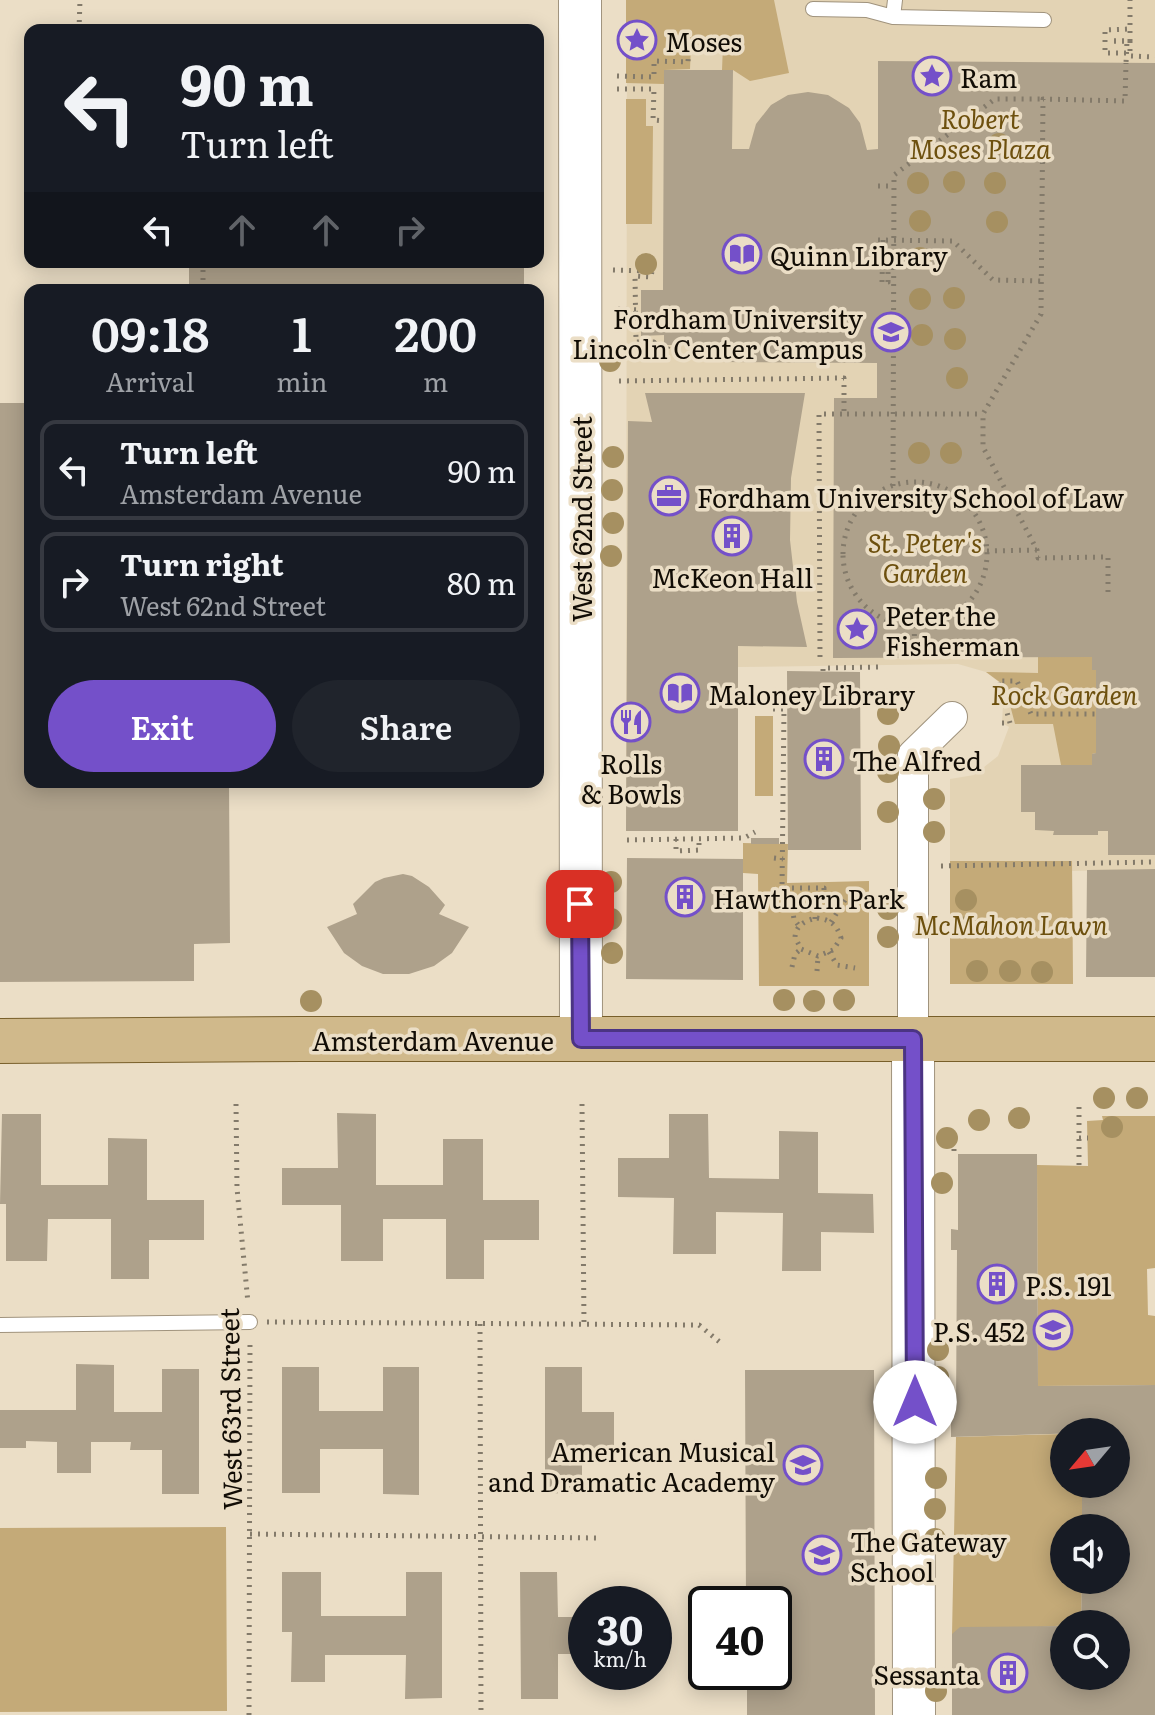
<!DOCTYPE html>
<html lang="en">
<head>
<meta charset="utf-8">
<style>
	:root { --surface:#171b24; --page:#20242c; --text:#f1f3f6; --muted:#9ea1a6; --line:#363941; --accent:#7450c9 }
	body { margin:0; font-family:Literata,serif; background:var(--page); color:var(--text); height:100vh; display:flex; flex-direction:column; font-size:30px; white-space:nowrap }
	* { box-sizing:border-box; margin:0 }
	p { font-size:26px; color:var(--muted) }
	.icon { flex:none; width:44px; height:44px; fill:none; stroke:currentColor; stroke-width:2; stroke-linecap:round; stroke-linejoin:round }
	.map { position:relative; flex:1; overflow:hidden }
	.drawer { position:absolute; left:24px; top:284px; width:520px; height:504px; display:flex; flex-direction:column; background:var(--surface); border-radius:16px; box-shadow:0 4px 20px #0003 }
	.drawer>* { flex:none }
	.hud { position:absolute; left:24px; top:24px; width:520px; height:244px; border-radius:16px; box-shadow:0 4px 20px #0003; background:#171b24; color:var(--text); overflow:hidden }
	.needle { width:52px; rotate:241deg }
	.controls { position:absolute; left:1050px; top:1418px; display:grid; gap:16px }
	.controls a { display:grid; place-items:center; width:80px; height:80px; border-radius:50%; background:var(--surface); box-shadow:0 4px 20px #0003; font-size:40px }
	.speed { position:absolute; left:568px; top:1586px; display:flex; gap:16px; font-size:40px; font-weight:700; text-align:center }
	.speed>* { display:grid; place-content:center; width:104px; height:104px; border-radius:50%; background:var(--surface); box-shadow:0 4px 20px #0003; line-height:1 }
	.speed small { font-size:20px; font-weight:400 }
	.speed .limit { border:4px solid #111; border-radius:12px; background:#fff; color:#111 }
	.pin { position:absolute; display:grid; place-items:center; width:68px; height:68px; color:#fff; margin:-34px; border-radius:16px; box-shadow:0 4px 12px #0006 }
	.me { position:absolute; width:88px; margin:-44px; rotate:0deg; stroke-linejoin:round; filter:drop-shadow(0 0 6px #0008) }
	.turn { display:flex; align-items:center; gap:28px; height:168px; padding:0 24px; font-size:36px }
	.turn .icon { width:104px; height:104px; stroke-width:2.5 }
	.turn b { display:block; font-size:56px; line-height:68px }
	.lanes { display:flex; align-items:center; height:76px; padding:0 24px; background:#0003; justify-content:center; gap:40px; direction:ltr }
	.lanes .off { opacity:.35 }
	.eta { display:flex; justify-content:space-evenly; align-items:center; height:136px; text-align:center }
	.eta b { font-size:48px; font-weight:600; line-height:56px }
	.action { display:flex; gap:16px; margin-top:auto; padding:16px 24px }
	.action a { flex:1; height:92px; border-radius:48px; background:var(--accent); color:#fff; font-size:32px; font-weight:600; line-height:92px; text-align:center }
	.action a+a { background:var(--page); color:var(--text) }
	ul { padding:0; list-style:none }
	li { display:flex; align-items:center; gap:24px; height:100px; margin:0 16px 12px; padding:0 8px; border:4px solid var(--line); border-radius:16px }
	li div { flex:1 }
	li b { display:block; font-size:30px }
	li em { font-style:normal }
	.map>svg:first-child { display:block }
</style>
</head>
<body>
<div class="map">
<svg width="1155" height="1715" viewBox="0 0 1155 1715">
	<rect width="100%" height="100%" fill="#ebdec6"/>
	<path fill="#e3d3b4" d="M627,0H1155V869L1072,871L1073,984H950V779L974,775L998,756L1009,727L1002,723L1004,686L986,672L958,664L738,667V831H626Z"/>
	<path fill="#c4aa78" d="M626,0H774L789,73L750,81L733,70H722L723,45H691L690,69L665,70L664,84L626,83Z
		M626,99H646V126H653L652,224H626Z
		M1038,657H1092V670H1096V753L1092,754V765H1061L1053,724H1015L1005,686L986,672L1038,673Z
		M755,716H773V796H755Z
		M743,843L788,844L787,883L869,881V986H759L758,874L743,873Z
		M950,861H1072L1073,984H950Z
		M1102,1116H1155V1268L1147,1269L1148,1315L1155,1316V1385L1038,1386L1037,1165L1088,1166L1087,1121L1103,1120Z
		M1064,1434V1484H1082V1528H1064V1580H1082L1081,1624L952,1634L956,1437Z
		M226,1527L227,1711L0,1712V1528Z"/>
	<path fill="#aea18b" d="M878,61L1155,63V855H1108V831H1098V835H1053L1054,831L1035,830V812H1021V765H1092V754L1096,753V670H1092V657L833,658L834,398H877V363L715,362V345H664V335L641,336V290H663L664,70H733L732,149H749L756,124L771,105L788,95L808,92L828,95L849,108L860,123L867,150L878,149Z
		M189,262H524V288H189Z
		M645,393H805L791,478L790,540L797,602L807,647L738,646V831H626L628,421L652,422Z
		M0,403H30V782H229L230,943L194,944V981L0,982Z
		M787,671L860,672L861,850H788Z
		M751,838H779V844H751Z
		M627,858L743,859V980L626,979Z
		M1155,869V977H1086L1087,870Z
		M403,874L412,876L429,887L445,905L439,914L469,927L452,953L434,966L409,974H383L362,966L344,953L327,927L357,914L353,904L375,882L384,878Z
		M337,1113L376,1114V1185H443V1139H483V1200H539V1240H484V1279H446V1219H383V1261H341V1205H282V1168H338Z
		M2,1114H41V1185H108V1138L147,1139V1200H204V1240H149V1279H111V1219H48L47,1261H6V1204H0Z
		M669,1114H708L709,1178L779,1179V1131L818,1132V1193L873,1194L874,1233L821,1232V1271H782L783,1213L716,1212V1254H673L674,1198L618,1197V1158H669Z
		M958,1154H1037L1038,1386L1155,1385V1715H952V1634L960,1627L1064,1626V1676H1116V1624H1081L1082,1580H1116V1528H1082V1484H1116V1432L951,1437V1411L956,1410L957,1250H951V1229L958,1230Z
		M76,1364L114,1365V1412H162V1369H199V1494H162V1450H130L131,1442H91V1473H57V1442L26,1441V1448H0V1410H76Z
		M282,1367H319V1411H383V1367H419V1495L383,1494V1449H320V1493H282Z
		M545,1367H582V1412H614V1450L582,1449V1494L545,1493Z
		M745,1370H874L875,1715H747V1672H774V1604H746Z
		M282,1572H321V1616H406V1572H442V1698L405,1699L406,1655H325V1682H291L292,1632H282Z
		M520,1572H557L558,1617H586V1654H558V1699H521Z"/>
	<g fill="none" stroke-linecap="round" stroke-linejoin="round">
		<defs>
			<path id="lane" d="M895,0L893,17L1044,20
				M813,9L867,10L893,17
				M0,1325L250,1322"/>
			<path id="street" d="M913,1039V755L952,717"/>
			<path id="secondary" d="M580,0L581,1039
				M913,1039L914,1715"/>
			<path id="primary" d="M0,1041L303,1039H1155"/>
		</defs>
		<use href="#lane" stroke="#a0937d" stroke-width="16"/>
		<use href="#street" stroke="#a0937d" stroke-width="32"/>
		<use href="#secondary" stroke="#a0937d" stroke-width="44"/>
		<use href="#primary" stroke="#785f2a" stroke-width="46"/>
		<path stroke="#837a6a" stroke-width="5" stroke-dasharray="2 6" stroke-linecap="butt" d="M79,30L80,0
			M1114,41H1130V56L1155,57
			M1130,41V0
			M1126,53H1105V30L1130,29
			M617,76L654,77V61L688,62L689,42
			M617,89H654L653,120L664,121
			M878,186H894
			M878,240L953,241L993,280L1041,281
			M883,240L882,282H888V255H894
			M203,262V288
			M613,270L652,271L651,277L635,276L636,342H654L658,352L662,353L667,351L668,345
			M618,309L641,310
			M619,381L844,378V414H983
			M843 554a72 72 0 1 1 144 0a72 72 0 1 1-144 0Z
			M893,486L894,175L995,99H1043
			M987,551L1037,550
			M1108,592V557L1038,558L1037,550L983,447V414L1041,314L1043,99L1125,101L1126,63
			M914,626L915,649
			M820,657L819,414H844
			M823,671V668L882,667
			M773,709H784L782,888H824V894
			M1002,723H1010L998,681H1017L1031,714H1096
			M676,839V851L699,850V839
			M627,840L744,838L755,832
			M774,858L783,859
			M941,866L1155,862
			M792,908L794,919L799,926
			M817,918C831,920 837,925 841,938L833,950L818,956L801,949L795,937C796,925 806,920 817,918Z
			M815,919V910
			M831,922L845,900H854
			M829,952L837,965L855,968
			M792,967L795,954L801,949
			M817,971L818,956
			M236,1104L237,1188L248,1303
			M582,1104L584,1324
			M1079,1107V1166
			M954,1133V1151H958
			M1079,1138H1088
			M267,1322L699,1325L722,1344
			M480,1324L481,1715
			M250,1534L598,1538
			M249,1715L250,1340"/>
		<use href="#lane" stroke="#fff" stroke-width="14"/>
		<use href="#street" stroke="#fff" stroke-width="30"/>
		<use href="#secondary" stroke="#fff" stroke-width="42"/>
		<use href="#primary" stroke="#d0b98b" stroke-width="44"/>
		<path stroke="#837a6a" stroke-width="5" stroke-dasharray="2 6" stroke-linecap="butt" d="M1114,41H1127L1126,63"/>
	</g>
	<g fill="#a69061">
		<circle cx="999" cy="144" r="11"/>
		<circle cx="954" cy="182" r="11"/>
		<circle cx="918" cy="183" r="11"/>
		<circle cx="995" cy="183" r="11"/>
		<circle cx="920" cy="221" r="11"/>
		<circle cx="997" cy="222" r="11"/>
		<circle cx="920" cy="258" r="11"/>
		<circle cx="646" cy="264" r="11"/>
		<circle cx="954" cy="298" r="11"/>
		<circle cx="920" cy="299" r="11"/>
		<circle cx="922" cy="335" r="11"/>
		<circle cx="955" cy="339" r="11"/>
		<circle cx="610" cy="361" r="11"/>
		<circle cx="957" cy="378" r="11"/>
		<circle cx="919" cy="453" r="11"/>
		<circle cx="951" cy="453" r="11"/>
		<circle cx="613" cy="457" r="11"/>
		<circle cx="612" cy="490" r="11"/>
		<circle cx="613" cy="523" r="11"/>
		<circle cx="611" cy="556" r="11"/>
		<circle cx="888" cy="714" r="11"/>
		<circle cx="889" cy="746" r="11"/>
		<circle cx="888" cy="772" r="11"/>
		<circle cx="934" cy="799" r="11"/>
		<circle cx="888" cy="812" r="11"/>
		<circle cx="934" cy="832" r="11"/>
		<circle cx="611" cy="882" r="11"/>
		<circle cx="966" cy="900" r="11"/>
		<circle cx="888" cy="909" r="11"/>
		<circle cx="611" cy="919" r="11"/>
		<circle cx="967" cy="927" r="11"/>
		<circle cx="888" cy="937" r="11"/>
		<circle cx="612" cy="953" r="11"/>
		<circle cx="977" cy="971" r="11"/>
		<circle cx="1010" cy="971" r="11"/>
		<circle cx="1042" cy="972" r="11"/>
		<circle cx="784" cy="1000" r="11"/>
		<circle cx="844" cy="1000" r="11"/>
		<circle cx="311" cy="1001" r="11"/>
		<circle cx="814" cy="1001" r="11"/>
		<circle cx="1104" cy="1098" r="11"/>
		<circle cx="1137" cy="1098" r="11"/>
		<circle cx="1019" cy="1118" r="11"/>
		<circle cx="979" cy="1120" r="11"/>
		<circle cx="1112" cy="1127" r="11"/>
		<circle cx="947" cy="1138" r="11"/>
		<circle cx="942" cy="1183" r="11"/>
		<circle cx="938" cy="1350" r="11"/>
		<circle cx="938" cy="1377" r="11"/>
		<circle cx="936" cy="1478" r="11"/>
		<circle cx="935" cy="1509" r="11"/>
		<circle cx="935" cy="1539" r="11"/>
		<circle cx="936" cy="1691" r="11"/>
	</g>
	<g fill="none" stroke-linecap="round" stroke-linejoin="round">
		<defs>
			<path id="route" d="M580,904L581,1039H913L915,1402"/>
		</defs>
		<use href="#route" stroke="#4b3483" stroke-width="20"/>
		<use href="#route" stroke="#7450c9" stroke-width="14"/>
	</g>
	<defs>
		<symbol id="sight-ring" viewBox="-11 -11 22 22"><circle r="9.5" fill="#ebdec6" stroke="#7450c9" stroke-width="1.5"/><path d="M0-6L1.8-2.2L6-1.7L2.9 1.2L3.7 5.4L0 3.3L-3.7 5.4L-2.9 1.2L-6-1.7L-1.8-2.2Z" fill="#7450c9"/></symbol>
		<symbol id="library-ring" viewBox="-11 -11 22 22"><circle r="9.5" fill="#ebdec6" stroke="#7450c9" stroke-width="1.5"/><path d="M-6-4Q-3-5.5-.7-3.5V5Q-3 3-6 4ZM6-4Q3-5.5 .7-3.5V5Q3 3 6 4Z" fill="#7450c9"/></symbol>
		<symbol id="university-ring" viewBox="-11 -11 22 22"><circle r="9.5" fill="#ebdec6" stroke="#7450c9" stroke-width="1.5"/><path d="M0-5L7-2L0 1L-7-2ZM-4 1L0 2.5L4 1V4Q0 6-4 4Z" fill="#7450c9"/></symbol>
		<symbol id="office-ring" viewBox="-11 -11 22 22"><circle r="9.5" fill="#ebdec6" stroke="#7450c9" stroke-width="1.5"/><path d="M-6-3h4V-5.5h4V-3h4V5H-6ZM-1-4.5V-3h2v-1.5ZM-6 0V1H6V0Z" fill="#7450c9"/></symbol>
		<symbol id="building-ring" viewBox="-11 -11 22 22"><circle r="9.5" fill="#ebdec6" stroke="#7450c9" stroke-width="1.5"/><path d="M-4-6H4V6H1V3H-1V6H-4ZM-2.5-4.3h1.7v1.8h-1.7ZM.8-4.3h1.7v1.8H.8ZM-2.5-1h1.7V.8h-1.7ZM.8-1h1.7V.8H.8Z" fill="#7450c9"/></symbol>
		<symbol id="restaurant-ring" viewBox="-11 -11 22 22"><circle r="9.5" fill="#ebdec6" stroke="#7450c9" stroke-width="1.5"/><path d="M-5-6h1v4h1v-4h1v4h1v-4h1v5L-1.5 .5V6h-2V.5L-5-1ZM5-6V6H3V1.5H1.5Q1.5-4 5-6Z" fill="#7450c9"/></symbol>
		<symbol id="school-ring" viewBox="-11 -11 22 22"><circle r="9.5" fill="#ebdec6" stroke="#7450c9" stroke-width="1.5"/><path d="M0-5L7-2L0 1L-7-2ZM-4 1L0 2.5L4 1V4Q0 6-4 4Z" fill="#7450c9"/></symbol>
	</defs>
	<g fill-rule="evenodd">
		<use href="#sight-ring" x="615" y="18" width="44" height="44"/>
		<use href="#sight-ring" x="910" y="54" width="44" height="44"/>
		<use href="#library-ring" x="720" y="232" width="44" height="44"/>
		<use href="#university-ring" x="869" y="310" width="44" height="44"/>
		<use href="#office-ring" x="647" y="474" width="44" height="44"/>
		<use href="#building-ring" x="710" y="514" width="44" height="44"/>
		<use href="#sight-ring" x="835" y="607" width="44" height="44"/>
		<use href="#library-ring" x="658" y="671" width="44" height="44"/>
		<use href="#restaurant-ring" x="609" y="700" width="44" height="44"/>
		<use href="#building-ring" x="802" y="737" width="44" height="44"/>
		<use href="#building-ring" x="663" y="875" width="44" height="44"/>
		<use href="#building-ring" x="975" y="1262" width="44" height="44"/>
		<use href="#school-ring" x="1031" y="1308" width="44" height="44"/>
		<use href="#university-ring" x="781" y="1443" width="44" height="44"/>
		<use href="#school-ring" x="800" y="1533" width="44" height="44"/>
		<use href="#building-ring" x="986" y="1651" width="44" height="44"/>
	</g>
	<g text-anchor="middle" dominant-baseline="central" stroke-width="7" stroke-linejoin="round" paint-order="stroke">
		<g font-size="26" fill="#110c05" stroke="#ebdec6" text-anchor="start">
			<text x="665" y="40">Moses</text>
			<text x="960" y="76">Ram</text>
			<text x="770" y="254">Quinn Library</text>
			<text x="863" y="317" text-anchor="end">Fordham University<tspan x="863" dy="30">Lincoln Center Campus</tspan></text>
			<text x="697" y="496">Fordham University School of Law</text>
			<text x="732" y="576" text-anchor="middle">McKeon Hall</text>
			<text x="885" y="614">Peter the<tspan x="885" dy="30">Fisherman</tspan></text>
			<text x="708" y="693">Maloney Library</text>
			<text x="852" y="759">The Alfred</text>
			<text x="631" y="762" text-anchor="middle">Rolls<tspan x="631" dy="30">&amp; Bowls</tspan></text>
			<text x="713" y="897">Hawthorn Park</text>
			<text x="1025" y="1284">P.S. 191</text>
			<text x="1025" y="1330" text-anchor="end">P.S. 452</text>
			<text x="775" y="1450" text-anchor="end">American Musical<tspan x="775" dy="30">and Dramatic Academy</tspan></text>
			<text x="850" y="1540">The Gateway<tspan x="850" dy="30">School</tspan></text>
			<text x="980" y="1673" text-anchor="end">Sessanta</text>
		</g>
		<g font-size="26" font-style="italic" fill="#6d500e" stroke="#ebdec6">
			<text x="980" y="117">Robert<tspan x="980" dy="30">Moses Plaza</tspan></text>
			<text x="925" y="541">St. Peter's<tspan x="925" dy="30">Garden</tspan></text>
			<text x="1064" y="693">Rock Garden</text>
			<text x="1011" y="923">McMahon Lawn</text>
		</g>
		<g font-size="26" fill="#110c05" stroke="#ebdec6">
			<text transform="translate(580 519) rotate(-90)">West 62nd Street</text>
			<text x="433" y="1039">Amsterdam Avenue</text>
			<text transform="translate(229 1409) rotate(-91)">West 63rd Street</text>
		</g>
	</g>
</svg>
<div class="controls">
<a><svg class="needle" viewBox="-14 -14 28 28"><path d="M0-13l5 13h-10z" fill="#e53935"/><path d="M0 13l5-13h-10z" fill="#9ea1a6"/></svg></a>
<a><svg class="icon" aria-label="sound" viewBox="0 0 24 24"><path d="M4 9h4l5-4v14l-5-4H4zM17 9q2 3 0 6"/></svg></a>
<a><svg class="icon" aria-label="search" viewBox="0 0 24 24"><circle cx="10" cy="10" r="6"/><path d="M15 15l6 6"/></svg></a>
</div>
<div class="speed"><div>30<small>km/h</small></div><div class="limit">40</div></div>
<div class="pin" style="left:580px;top:904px;background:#d93025"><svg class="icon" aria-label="arrive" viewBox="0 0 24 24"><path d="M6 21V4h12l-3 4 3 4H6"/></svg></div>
<svg class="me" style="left:915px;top:1402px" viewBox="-20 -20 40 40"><circle r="19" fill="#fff"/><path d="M0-13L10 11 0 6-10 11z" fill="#7450c9"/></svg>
<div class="hud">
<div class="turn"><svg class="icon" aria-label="left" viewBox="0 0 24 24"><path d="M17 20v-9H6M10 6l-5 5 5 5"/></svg><div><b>90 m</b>Turn left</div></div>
<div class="lanes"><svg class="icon" aria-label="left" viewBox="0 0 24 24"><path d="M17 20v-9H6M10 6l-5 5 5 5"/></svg><svg class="icon off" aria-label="ahead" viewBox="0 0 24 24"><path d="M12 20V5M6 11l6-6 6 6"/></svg><svg class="icon off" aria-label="ahead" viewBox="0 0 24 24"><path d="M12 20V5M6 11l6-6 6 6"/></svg><svg class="icon off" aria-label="right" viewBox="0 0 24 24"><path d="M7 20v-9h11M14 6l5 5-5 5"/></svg></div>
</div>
<section class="drawer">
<div class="eta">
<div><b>09:18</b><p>Arrival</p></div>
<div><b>1</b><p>min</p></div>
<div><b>200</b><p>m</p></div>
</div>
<ul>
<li><svg class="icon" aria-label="left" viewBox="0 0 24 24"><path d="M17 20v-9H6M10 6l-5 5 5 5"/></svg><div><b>Turn left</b><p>Amsterdam Avenue</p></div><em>90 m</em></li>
<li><svg class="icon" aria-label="right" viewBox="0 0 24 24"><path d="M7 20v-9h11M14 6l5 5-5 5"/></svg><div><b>Turn right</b><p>West 62nd Street</p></div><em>80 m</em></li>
</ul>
<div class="action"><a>Exit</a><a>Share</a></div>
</section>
</div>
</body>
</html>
